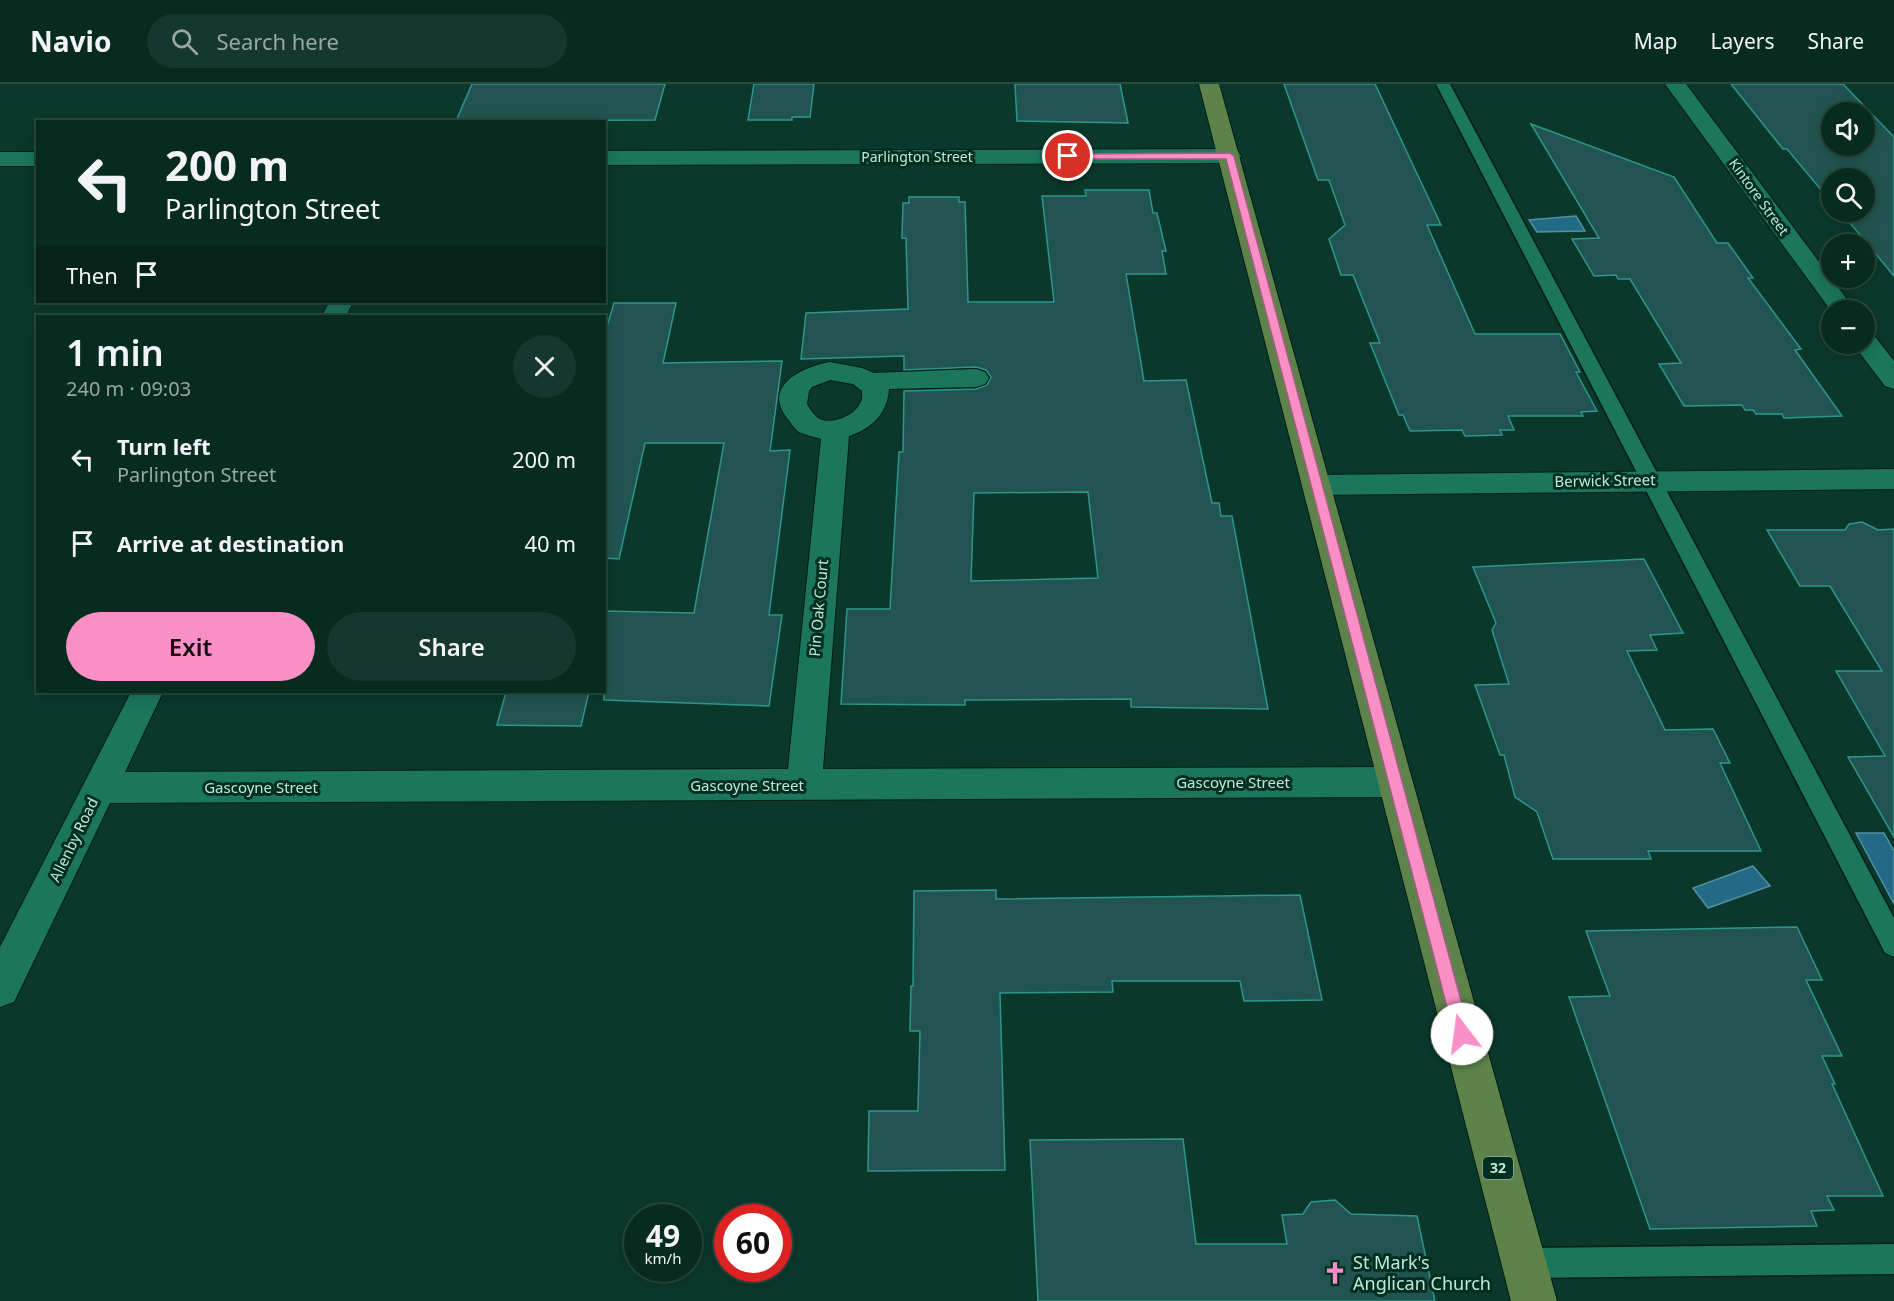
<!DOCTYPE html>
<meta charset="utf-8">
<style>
body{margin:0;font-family:"Noto Sans",sans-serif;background:#16372d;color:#f1f3f6;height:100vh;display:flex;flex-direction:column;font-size:22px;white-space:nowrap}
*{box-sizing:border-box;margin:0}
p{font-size:20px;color:#98a7a5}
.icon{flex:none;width:33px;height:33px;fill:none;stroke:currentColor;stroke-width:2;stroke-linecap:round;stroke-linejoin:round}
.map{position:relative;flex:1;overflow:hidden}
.sheet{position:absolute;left:36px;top:231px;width:570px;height:378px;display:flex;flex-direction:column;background:#082b20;border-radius:0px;box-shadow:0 3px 15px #0003,0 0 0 2px #29473e}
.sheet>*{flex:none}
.guide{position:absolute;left:36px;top:36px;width:570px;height:183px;border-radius:0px;box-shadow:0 3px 15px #0003,0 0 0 2px #29473e;background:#082b20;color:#f1f3f6;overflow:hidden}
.fabs{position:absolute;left:1821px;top:18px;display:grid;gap:12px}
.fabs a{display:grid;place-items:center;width:54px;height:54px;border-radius:50%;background:#082b20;box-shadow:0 3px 15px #0003,0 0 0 2px #29473e;font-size:30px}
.speed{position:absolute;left:624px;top:1120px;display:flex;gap:12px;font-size:30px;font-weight:700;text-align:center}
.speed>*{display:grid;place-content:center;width:78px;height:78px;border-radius:50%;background:#082b20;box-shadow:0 3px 15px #0003,0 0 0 2px #29473e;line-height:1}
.speed small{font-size:15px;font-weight:400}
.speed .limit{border:9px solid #d22;background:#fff;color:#111}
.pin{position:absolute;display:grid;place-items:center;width:51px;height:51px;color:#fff;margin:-26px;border:3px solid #fff;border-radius:50%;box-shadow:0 2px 6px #0007}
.me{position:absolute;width:66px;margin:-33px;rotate:345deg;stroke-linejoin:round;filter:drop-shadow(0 0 4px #0008)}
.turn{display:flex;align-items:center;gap:21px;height:126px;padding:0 30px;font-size:27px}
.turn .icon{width:78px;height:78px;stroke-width:2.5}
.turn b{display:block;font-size:42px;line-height:51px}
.then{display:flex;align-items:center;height:57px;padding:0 30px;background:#0003;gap:12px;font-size:22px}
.round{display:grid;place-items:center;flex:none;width:63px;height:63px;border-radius:32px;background:#16372d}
.head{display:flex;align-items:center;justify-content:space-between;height:102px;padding:0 30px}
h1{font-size:36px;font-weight:600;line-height:45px}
.primary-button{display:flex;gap:12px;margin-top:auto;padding:12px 30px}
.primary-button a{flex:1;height:69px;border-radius:36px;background:#fa8fc7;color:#111;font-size:24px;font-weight:600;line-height:69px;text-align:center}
.primary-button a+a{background:#16372d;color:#f1f3f6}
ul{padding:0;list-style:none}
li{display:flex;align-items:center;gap:18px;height:84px;padding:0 30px}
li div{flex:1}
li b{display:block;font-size:22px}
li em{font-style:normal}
header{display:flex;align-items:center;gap:36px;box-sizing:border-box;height:84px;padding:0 30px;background:#082b20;border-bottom:2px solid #29473e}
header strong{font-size:28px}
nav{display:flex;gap:33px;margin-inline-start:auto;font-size:21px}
.search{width:420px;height:54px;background:#16372d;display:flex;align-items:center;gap:15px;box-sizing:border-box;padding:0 21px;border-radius:33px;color:#98a7a5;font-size:22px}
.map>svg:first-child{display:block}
.water{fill:#236a86;stroke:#52909f;stroke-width:1.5}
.building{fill:#215450;stroke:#2d958e;stroke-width:1.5;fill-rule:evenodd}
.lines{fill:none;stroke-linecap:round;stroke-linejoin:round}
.service-casing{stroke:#041e15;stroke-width:3}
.minor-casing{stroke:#041e15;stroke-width:2}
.primary-casing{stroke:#041e15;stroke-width:2}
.service{fill:#1b765b;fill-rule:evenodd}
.minor{fill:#1b765b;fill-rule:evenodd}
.primary{fill:#5e834a;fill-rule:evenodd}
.route{fill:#fa8fc7;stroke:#a25d81;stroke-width:1.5}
.labels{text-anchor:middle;stroke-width:6;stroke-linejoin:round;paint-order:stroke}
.far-street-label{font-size:14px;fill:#c0e8d8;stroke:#002f22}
.shield{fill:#002f22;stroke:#86b0a1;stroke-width:1.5}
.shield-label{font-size:14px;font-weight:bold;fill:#c0e8d8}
.street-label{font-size:15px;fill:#c0e8d8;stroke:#002f22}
.near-poi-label{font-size:18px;fill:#c0e8d8;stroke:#002f22;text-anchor:start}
</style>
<header>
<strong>Navio</strong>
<div class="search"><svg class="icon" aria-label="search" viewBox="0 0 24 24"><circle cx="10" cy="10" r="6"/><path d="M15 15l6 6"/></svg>Search here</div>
<nav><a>Map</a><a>Layers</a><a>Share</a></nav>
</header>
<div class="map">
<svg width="1894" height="1217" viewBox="0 0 1894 1217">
<rect width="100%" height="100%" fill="#0a392b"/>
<path class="water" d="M 1576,132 L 1585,147 L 1537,148 L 1529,136 Z
M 1856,749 L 1884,749 L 1894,767 L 1894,820 Z
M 1753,782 L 1770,802 L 1708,824 L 1693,804 Z"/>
<path class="building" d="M 472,0 L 665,0 L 655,36 L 456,37 Z
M 754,0 L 814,0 L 810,33 L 792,33 L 792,36 L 748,36 Z
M 1015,0 L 1120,0 L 1128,39 L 1017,37 Z
M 1284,0 L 1375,0 L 1441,141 L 1427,141 L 1475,250 L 1560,250 L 1580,288 L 1576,288 L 1597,327 L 1581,328 L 1583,332 L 1508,332 L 1514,346 L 1500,346 L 1502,351 L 1465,352 L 1462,346 L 1410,347 L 1403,331 L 1399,331 L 1370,259 L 1380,259 L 1353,191 L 1341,191 L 1329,155 L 1345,141 L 1329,96 L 1318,96 Z
M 1731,0 L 1843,0 L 1894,53 L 1894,192 L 1841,128 L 1864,128 L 1864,94 L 1832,94 L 1832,119 L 1787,65 L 1783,65 ZM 1832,28 L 1864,28 L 1864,62 L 1832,62 Z
M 1531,40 L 1674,93 L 1717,159 L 1728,159 L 1753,194 L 1748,194 L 1801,265 L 1795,266 L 1842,332 L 1784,334 L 1782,330 L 1756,330 L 1753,326 L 1745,326 L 1742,321 L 1684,322 L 1659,280 L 1681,279 L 1630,195 L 1618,195 L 1616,191 L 1594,192 L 1572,155 L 1599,154 Z
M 1085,106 L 1149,106 L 1153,129 L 1157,129 L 1166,167 L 1162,167 L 1166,190 L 1126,190 L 1144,297 L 1186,296 L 1212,419 L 1219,419 L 1221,432 L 1232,432 L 1268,625 L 1131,623 L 1131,615 L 965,616 L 965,621 L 841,620 L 847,525 L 890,525 L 899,368 L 903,368 L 904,307 L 976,305 L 987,301 L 991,293 L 986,286 L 976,283 L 904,286 L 904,272 L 801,275 L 806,229 L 908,225 L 906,154 L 902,154 L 903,119 L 909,119 L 909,113 L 959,113 L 959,118 L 965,118 L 968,218 L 1054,218 L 1042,112 L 1086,112 ZM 1088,408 L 1098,494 L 971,497 L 974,409 Z
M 614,219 L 676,219 L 663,279 L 782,277 L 770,367 L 790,366 L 769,531 L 782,531 L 769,622 L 604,616 L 604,527 L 694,529 L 724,359 L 645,359 L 619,475 L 604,474 L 604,252 Z
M 1862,438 L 1878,446 L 1894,445 L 1894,753 L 1848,673 L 1885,672 L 1836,587 L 1882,587 L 1830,502 L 1800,502 L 1767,446 L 1845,446 L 1849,440 Z
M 1644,475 L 1683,549 L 1650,551 L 1657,566 L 1627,567 L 1665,646 L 1713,645 L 1730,679 L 1720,679 L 1761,767 L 1648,767 L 1651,775 L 1553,775 L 1537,728 L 1515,713 L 1504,671 L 1500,671 L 1475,601 L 1509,600 L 1492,546 L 1496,539 L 1473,483 Z
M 506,608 L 589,608 L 581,642 L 497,641 Z
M 996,806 L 996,815 L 1300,811 L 1322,916 L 1244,917 L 1240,897 L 1112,897 L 1113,908 L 1000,909 L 1005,1086 L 868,1087 L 869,1027 L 918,1027 L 920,947 L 910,947 L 911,902 L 913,902 L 914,807 Z
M 1797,843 L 1822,896 L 1806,896 L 1842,972 L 1822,972 L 1835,1000 L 1832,1000 L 1883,1112 L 1827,1112 L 1834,1126 L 1811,1127 L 1817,1142 L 1650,1145 L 1569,913 L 1610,912 L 1586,847 Z
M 1183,1055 L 1196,1160 L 1287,1160 L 1282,1131 L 1303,1130 L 1311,1118 L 1335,1116 L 1351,1130 L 1417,1132 L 1435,1217 L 1038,1217 L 1030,1056 Z"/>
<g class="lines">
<g class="service-casing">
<path id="service" d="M 1436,0 L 1450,0 L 1894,834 L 1894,873 L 1885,869 Z
M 1894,1160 L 1894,1190 L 1523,1194 L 1512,1190 L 1508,1179 L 1512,1168 L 1523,1164 Z"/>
</g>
<g class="minor-casing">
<path id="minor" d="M 1665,0 L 1686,0 L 1855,226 L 1832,228 Z
M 1230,65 L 1238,67 L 1241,72 L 1238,77 L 1230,79 L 604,81 L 604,67 Z
M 0,68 L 38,68 L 38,82 L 0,82 Z
M 329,218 L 353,218 L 346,232 L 322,232 Z
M 1864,248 L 1873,250 L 1894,277 L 1894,305 L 1885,302 L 1853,260 L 1864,260 Z
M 830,278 L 862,284 L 874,289 L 976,285 L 985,288 L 989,294 L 985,300 L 976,303 L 889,305 C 888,328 872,345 849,352 L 823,685 L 1394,683 L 1406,687 L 1411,698 L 1406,709 L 1394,713 L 110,719 L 14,918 L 0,923 L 0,863 L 131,608 L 163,608 L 125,688 L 788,685 L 821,355 C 815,353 805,351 799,348 C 794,345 791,338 787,334 C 762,301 803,283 830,278 ZM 830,296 L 853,300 L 862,307 C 862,311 863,314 861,317 C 857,331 832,341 820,335 C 814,332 810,325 807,320 L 809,307 L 812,303 Z
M 1894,385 L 1894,405 L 1316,411 L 1306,408 L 1302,401 L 1306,394 L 1316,391 Z"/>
</g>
<g class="primary-casing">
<path id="primary" d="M 1199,0 L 1219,0 L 1557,1217 L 1511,1217 Z"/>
</g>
<use href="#service" class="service"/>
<use href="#minor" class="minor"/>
<use href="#primary" class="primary"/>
</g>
<path class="route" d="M 1230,69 L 1234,72 L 1470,950 L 1468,956 L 1462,959 L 1456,956 L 1454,950 L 1226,75 L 1068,75 L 1063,72 L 1068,70 Z"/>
<defs>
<g id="church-bare" transform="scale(1.8)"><path d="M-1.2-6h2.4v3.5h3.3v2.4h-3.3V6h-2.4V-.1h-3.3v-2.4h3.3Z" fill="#fa8fc7" stroke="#002f22" stroke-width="2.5" paint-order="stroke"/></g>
</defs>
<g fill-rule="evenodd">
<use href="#church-bare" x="1335" y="1189"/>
</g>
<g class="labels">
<g class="far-street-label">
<text x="917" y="78">Parlington Street</text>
<text transform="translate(1759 113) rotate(54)" y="5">Kintore Street</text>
</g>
<rect class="shield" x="1483" y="1073" width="30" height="22" rx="4.5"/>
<g class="shield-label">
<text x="1498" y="1089">32</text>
</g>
<g class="street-label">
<text transform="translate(1605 397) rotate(-1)" y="5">Berwick Street</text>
<text transform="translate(819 524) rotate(-85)" y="5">Pin Oak Court</text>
<text x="1233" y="704">Gascoyne Street</text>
<text x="747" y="707">Gascoyne Street</text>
<text x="261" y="709">Gascoyne Street</text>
<text transform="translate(74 756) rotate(-64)" y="5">Allenby Road</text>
</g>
<g class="near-poi-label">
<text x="1353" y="1185">St Mark's<tspan x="1353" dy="21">Anglican Church</tspan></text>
</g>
</g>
</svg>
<div class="fabs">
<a><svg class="icon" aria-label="sound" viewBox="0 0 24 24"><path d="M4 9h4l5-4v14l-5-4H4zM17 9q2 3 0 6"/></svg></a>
<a><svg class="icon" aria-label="search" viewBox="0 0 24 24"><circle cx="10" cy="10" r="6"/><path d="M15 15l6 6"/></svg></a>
<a>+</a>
<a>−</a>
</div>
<div class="speed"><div>49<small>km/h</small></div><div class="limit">60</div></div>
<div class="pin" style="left:1068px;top:72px;background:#d93025"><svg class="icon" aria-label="arrive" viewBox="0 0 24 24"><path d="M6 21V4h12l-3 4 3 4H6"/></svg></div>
<svg class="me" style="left:1462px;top:950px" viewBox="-20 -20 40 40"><circle r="19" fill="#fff"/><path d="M0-13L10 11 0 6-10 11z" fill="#fa8fc7"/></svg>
<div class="guide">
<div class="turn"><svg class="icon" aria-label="left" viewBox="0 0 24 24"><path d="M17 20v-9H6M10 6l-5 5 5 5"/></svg><div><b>200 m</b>Parlington Street</div></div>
<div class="then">Then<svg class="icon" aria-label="arrive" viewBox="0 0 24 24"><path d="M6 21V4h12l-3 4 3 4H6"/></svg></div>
</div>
<section class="sheet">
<div class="head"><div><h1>1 min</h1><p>240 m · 09:03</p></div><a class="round"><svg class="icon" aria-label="close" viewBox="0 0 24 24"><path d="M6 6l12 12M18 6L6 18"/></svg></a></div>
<ul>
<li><svg class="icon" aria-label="left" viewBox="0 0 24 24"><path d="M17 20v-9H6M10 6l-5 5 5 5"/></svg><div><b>Turn left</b><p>Parlington Street</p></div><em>200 m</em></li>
<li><svg class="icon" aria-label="arrive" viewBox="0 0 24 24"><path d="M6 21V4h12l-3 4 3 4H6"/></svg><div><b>Arrive at destination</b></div><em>40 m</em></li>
</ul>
<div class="primary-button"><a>Exit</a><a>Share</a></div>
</section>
</div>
